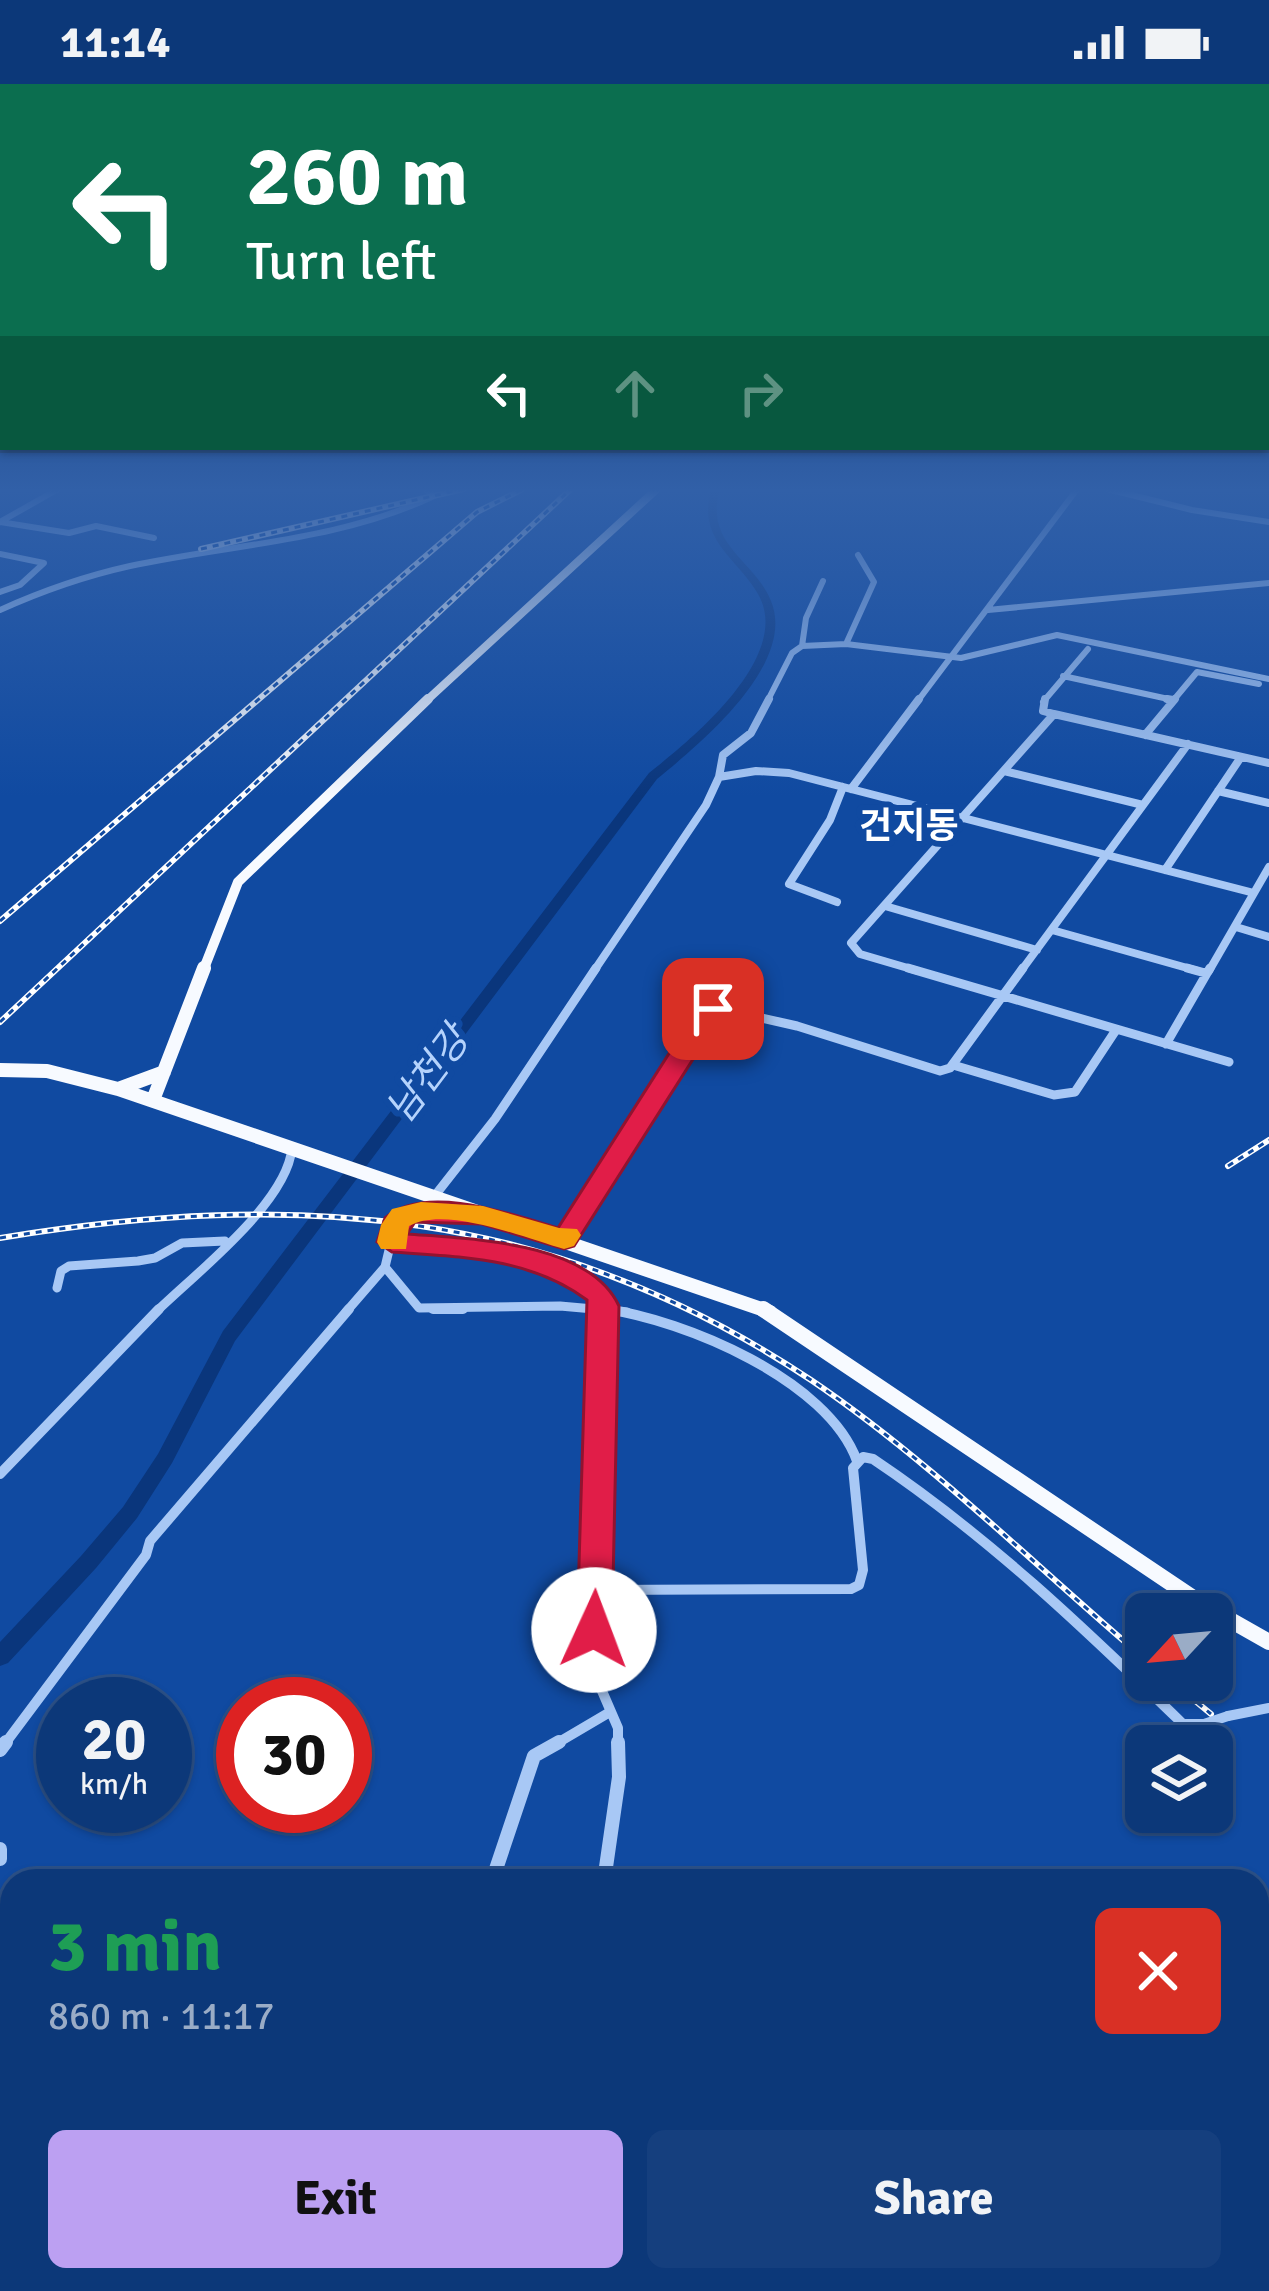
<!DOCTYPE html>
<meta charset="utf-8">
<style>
body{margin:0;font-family:Signika,"Noto Sans KR",sans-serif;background:#153f7e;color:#f1f3f6;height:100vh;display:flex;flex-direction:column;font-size:45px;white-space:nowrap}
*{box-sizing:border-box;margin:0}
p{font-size:39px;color:#9aacc6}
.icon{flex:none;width:66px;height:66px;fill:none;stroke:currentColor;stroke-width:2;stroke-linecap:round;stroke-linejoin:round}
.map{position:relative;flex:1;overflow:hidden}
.details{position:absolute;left:0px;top:1785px;width:1269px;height:423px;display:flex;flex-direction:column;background:#0c3879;border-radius:36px 36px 0 0;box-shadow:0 3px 9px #0004,0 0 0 3px #2c528a}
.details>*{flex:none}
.hud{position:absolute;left:0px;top:0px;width:1269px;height:366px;box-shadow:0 3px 9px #0004,0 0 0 3px #2c528a;background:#0b6e4f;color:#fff;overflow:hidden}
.needle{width:78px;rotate:244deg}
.tools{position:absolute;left:1125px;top:1509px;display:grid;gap:24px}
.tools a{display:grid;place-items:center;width:108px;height:108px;border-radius:18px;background:#0c3879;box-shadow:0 3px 9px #0004,0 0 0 3px #2c528a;font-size:60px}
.speed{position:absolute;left:36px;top:1593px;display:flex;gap:24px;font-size:60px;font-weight:700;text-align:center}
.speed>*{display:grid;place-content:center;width:156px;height:156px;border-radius:50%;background:#0c3879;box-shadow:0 3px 9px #0004,0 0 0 3px #2c528a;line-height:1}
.speed small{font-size:30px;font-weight:400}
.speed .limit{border:18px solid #d22;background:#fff;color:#111}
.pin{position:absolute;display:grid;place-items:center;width:102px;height:102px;color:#fff;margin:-51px;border-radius:24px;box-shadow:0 6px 18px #0006}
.me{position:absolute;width:132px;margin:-66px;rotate:2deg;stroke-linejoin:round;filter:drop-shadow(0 0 9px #0008)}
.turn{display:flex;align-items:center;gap:42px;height:252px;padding:0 48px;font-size:54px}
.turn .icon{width:156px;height:156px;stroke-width:2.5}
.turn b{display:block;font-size:84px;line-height:102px}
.lanes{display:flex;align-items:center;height:114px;padding:0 48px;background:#0003;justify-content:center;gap:60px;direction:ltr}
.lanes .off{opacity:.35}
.round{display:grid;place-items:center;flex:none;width:126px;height:126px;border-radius:18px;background:#153f7e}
.headline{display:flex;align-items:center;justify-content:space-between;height:204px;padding:0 48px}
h1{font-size:72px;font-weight:800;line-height:90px;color:#1e9e55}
.cta{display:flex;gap:24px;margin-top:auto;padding:24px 48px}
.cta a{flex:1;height:138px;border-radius:18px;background:#bca0f2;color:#111;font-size:48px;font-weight:800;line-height:138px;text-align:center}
.cta a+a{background:#153f7e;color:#f1f3f6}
.status{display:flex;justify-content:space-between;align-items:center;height:84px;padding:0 60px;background:#0c3879;direction:ltr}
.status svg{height:33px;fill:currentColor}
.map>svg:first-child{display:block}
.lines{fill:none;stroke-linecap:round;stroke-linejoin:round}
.river{fill:#0a367c;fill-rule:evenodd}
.minor-far4{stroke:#a8c8f5;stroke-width:6}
.minor-far3{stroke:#a8c8f5;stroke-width:8}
.minor-far2{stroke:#a8c8f5;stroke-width:9}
.minor-far1{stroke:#a8c8f5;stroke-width:10}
.minor{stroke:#a8c8f5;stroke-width:14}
.tertiary{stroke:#a8c8f5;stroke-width:6}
.primary-far3{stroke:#f7faff;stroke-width:8}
.primary-far2{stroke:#f7faff;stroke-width:10}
.primary-far1{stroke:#f7faff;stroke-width:14}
.primary{stroke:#f7faff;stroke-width:16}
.rail-casing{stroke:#fff;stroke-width:6}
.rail{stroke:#104aa1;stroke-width:3;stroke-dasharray:6;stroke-linecap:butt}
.minor-bridge{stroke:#a8c8f5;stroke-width:10}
.route{fill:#e11d48;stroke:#92132f;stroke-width:3}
.slow{fill:#f59e0b}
.labels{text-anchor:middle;stroke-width:12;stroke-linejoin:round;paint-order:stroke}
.far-quarter-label{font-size:36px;font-weight:bold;fill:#fff;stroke:#104aa1}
.water-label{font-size:39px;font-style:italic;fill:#b5d3fc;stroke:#104aa1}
</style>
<div class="status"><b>11:14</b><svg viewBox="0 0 49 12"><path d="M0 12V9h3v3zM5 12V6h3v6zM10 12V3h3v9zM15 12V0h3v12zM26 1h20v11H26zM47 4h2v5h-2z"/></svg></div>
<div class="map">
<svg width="1269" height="2207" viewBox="0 0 1269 2207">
<rect width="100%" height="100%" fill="#104aa1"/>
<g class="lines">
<path class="river" d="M 712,404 L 720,404 C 703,461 755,476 771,517 C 797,580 700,660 657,695 L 235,1257 L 172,1379 L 137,1434 L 96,1484 L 8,1579 L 0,1582 L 0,1558 L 81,1472 L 123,1423 L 158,1370 L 223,1247 L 649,689 C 691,656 794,572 758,510 C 738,474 695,456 712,404 Z"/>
<path class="minor-far4" d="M 1103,404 L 1192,426 L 1269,438
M 0,438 L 69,449 L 96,442 L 154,454
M 0,438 L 60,404
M 0,470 L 44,479 L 20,501 L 0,508
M 988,526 L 1269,499
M 846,560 L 874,498 L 858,471
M 802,562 L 806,534 L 823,497
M 1063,592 L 1173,616
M 767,618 L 792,569 L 802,562 L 846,560 L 961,574 L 1057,551 L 1269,595
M 917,618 L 1078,404
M 1043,618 L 1088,565
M 1172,618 L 1197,588 L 1259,600"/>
<path class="minor-far3" d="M 1045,615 L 1043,627 L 1054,630
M 1167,615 L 1173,616
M 1145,651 L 1175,615
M 1004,687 L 1143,721
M 719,693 L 723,671 L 751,649 L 769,615
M 851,705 L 919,615
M 1218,707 L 1269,719
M 1165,786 L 1241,673
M 1254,809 L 1269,783
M 837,818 L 789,800 L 830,736 L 843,703
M 885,822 L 1037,866
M 1236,843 L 1269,853
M 1052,846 L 1198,887
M 594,887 L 706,721 L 719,693 L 756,687 L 789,689 L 1254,809 L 1209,887
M 918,887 L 860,870 L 851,859 L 1054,630 L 1269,679
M 1021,887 L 1188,660"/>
<path class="minor-far2" d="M 908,884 L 1229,978
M 1187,884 L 1205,889
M 1166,960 L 1210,884
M 953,981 L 1054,1011 L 1075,1008 L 1116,946
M 433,1114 L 495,1035 L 596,884
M 471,1130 L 409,1128 L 395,1141 L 385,1183 L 419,1224 L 560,1222 L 627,1228
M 564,1156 L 708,927 L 718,924 L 797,942 L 940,987 L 950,984 L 1023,884
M 391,1158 C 444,1162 590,1162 604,1228
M 57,1204 L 61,1187 L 69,1182 L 138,1177 L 155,1174 L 182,1159 L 225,1157
M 156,1228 C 196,1189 287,1119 292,1064
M 346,1228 L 385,1183"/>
<path class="minor-far1" d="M 433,1225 L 463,1225
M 604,1225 L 593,1586 L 618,1644 L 618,1661
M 605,1225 C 685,1236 828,1296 857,1377
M 0,1390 L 159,1225
M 595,1506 L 851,1505 L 859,1501 L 863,1486 L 853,1384 L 863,1373 L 873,1375 C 988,1452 1084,1544 1183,1640 L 1204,1640
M 1228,1632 L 1269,1624
M 4,1661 L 146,1471 L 150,1457 L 349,1225
M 554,1661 L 610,1628"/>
<path class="minor" d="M 0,1666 L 6,1658
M 0,1765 L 0,1775
M 492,1797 L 534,1672 L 559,1658
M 604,1797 L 619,1693 L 618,1658
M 0,1814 L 12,1824
M 1257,1821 L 1269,1820
M 1257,1879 L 1269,1873
M 1257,2184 L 1269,2201
M 993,2196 L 1000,2207"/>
<path class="tertiary" d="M 0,526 C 42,507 85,492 130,482 C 232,460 339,457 434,412 L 424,404"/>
<path class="primary-far3" d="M 425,618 L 658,404"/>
<path class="primary-far2" d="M 203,887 L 238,798 L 428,615"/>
<path class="primary-far1" d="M 0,986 L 47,987 L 118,1005 L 770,1228
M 118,1005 L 164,988
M 153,1016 L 204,884"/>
<path class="primary" d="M 763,1225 L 1202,1520 L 1269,1558"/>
<g class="rail-casing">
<path id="rail" d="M 201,465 L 468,404
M 0,837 L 477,428 L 525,404
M 0,938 L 572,404
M 1228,1082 L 1269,1056
M 0,1154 C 298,1105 553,1124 811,1296 C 931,1377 1035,1482 1146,1576
M 1170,1596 L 1211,1630"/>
</g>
<use href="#rail" class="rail"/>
<path class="minor-bridge" d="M 1204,1640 L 1228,1632"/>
</g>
<linearGradient id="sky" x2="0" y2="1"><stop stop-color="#092959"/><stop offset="0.57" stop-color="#3160a8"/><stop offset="1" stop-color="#3160a8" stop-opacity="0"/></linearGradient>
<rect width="1269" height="713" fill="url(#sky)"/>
<path class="route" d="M 713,917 L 725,925 L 574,1162 L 564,1165 L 482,1140 L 415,1138 L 407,1150 C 469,1155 589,1157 619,1222 L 612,1546 L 607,1557 L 594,1561 L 582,1557 L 577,1546 L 587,1216 C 529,1173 461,1173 392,1168 L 377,1158 L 385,1134 C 425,1099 511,1130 558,1144 L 696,927 Z"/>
<path class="slow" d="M 421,1118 L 483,1122 L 559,1144 L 577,1145 L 581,1151 L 574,1162 L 564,1165 C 525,1154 445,1121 409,1142 L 406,1165 L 381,1165 L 377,1158 L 381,1141 L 392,1125 Z"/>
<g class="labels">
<g class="far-quarter-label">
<text x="909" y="754">건지동</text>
</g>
<g class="water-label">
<text transform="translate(427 990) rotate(-53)" y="14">남천강</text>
</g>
</g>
</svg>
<div class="tools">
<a><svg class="needle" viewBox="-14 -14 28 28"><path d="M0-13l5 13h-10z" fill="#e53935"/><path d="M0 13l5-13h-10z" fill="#9aacc6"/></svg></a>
<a><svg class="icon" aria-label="layers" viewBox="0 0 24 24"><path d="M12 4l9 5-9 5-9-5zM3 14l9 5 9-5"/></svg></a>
</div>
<div class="speed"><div>20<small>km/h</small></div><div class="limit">30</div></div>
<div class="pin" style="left:713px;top:925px;background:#d93025"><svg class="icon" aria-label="arrive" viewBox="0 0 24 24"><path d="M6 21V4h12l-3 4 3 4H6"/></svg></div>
<svg class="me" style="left:594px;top:1546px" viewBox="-20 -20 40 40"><circle r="19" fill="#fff"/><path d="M0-13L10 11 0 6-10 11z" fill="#e11d48"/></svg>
<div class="hud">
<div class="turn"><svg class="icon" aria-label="left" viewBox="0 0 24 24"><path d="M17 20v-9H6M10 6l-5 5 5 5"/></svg><div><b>260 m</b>Turn left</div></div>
<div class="lanes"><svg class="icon" aria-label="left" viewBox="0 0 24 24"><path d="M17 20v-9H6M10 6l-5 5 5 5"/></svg><svg class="icon off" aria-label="ahead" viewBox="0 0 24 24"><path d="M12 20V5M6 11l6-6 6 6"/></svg><svg class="icon off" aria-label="right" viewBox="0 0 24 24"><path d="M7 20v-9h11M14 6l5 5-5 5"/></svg></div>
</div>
<section class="details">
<div class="headline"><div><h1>3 min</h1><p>860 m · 11:17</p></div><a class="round" style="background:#d93025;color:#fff"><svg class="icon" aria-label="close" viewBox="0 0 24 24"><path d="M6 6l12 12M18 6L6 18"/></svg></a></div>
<div class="cta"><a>Exit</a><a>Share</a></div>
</section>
</div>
